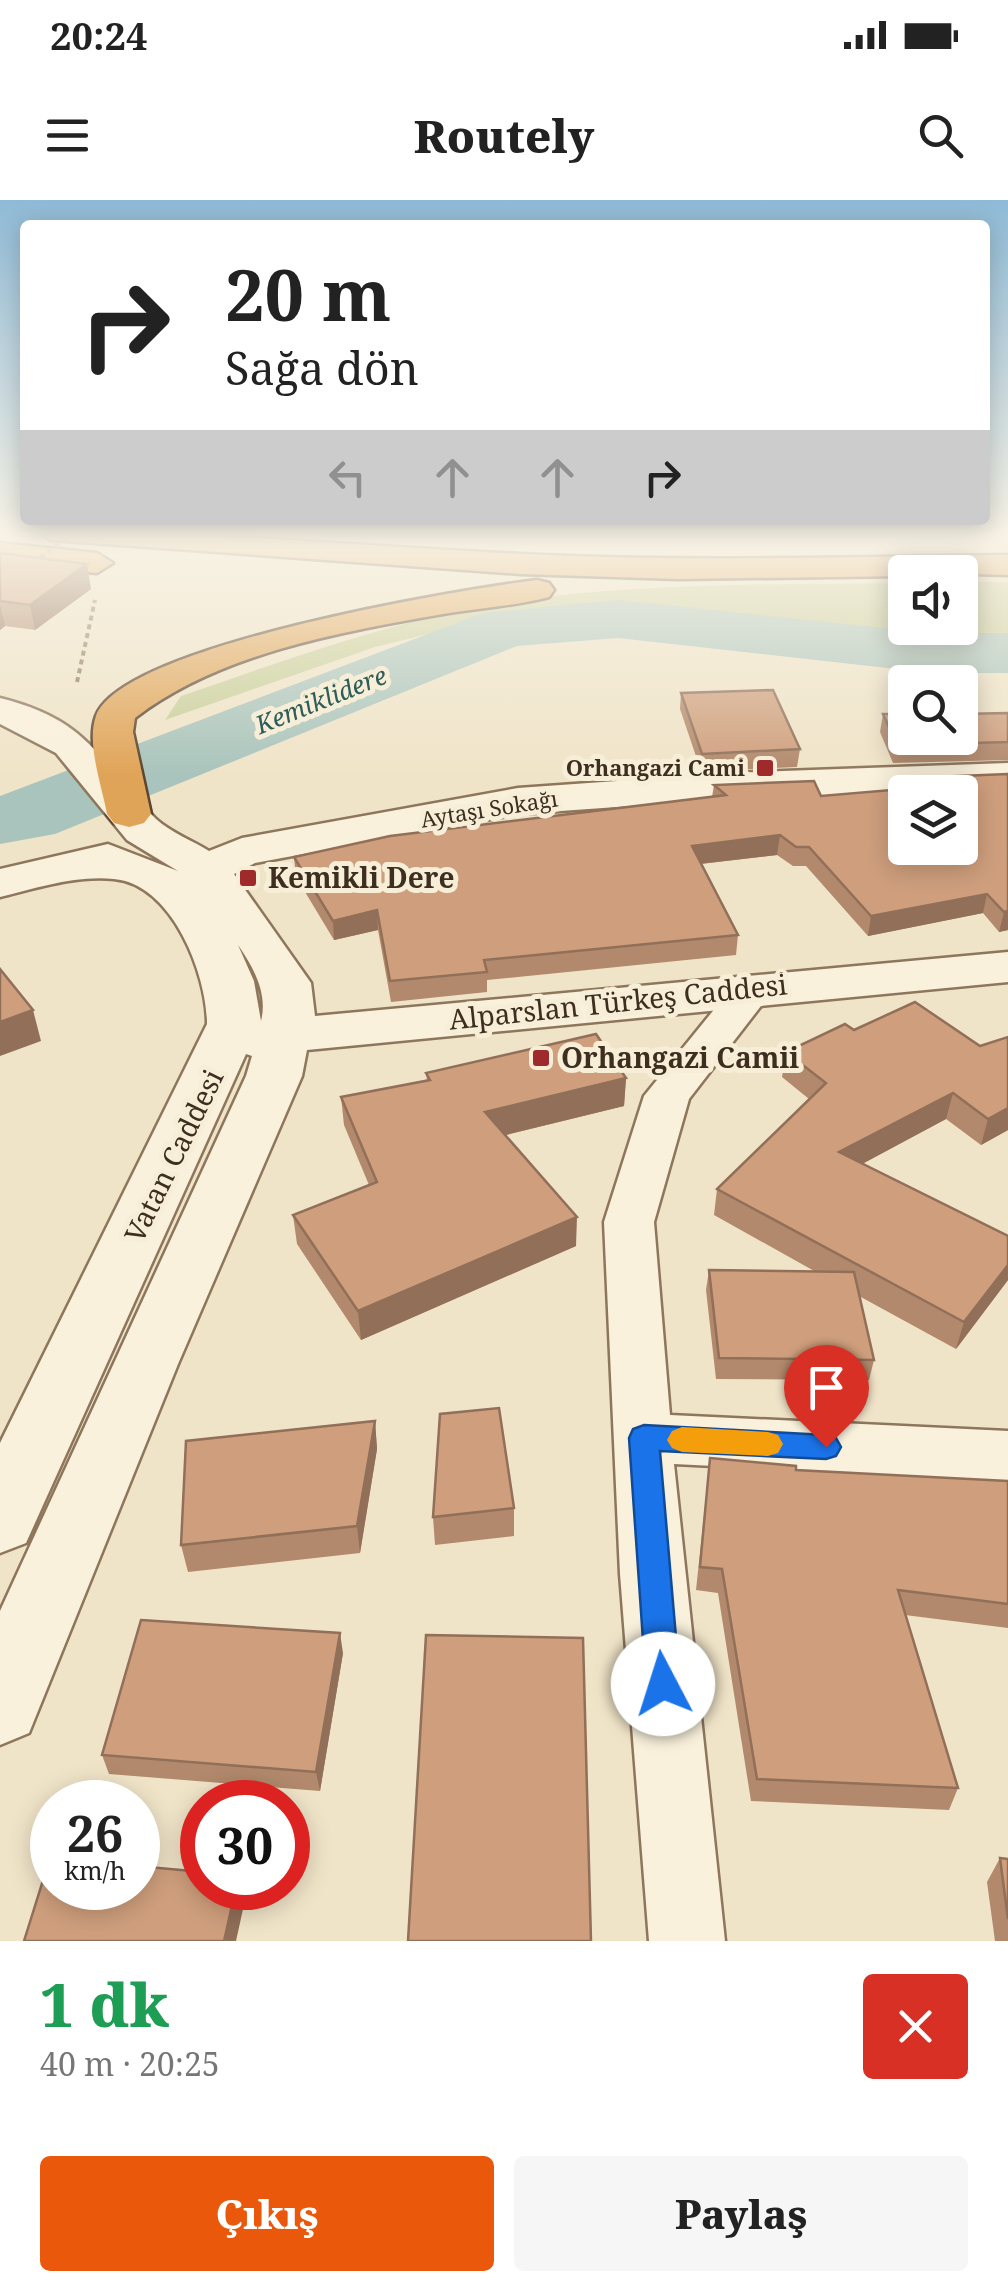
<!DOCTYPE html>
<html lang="tr">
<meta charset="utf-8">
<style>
body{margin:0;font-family:"Noto Serif",serif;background:#f6f6f6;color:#222;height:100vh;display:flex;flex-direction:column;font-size:38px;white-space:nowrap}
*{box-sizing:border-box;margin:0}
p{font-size:32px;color:#767676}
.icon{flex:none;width:55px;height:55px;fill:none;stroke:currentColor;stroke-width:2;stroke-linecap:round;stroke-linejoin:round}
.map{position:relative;height:1741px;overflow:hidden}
.side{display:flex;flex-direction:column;background:#fff;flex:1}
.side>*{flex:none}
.hud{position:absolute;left:20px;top:20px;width:970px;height:305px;border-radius:10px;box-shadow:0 5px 25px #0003;background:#fff;color:#222;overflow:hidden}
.controls{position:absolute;left:888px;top:355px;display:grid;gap:20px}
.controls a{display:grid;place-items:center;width:90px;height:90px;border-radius:10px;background:#fff;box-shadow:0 5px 25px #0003;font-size:50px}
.speed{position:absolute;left:30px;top:1580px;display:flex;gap:20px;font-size:50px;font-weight:700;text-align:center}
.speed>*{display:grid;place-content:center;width:130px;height:130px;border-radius:50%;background:#fff;box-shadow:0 5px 25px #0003;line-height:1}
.speed small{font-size:25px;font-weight:400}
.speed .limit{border:15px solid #d22;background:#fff;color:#111}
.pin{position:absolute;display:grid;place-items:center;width:85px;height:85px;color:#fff;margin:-102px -42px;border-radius:50% 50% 50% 0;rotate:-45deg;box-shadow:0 0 10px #0007}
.pin .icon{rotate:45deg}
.me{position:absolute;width:110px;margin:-55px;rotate:355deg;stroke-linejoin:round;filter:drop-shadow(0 0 8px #0008)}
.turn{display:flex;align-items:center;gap:35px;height:210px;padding:0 40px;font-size:45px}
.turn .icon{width:130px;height:130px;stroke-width:2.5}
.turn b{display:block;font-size:70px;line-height:85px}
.lanes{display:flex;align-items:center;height:95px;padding:0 40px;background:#0003;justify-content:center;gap:50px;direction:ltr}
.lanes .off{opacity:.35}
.round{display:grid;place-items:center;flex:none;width:105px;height:105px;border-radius:10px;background:#f6f6f6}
.summary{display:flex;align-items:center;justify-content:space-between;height:170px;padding:0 40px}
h1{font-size:60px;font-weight:800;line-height:75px;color:#1e9e55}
.primary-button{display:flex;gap:20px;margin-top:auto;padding:20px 40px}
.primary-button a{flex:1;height:115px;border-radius:10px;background:#ea580c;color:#fff;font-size:40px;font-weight:800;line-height:115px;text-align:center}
.primary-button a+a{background:#f6f6f6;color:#222}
.status{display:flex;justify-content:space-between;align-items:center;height:70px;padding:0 50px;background:#fff;direction:ltr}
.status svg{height:28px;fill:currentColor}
header{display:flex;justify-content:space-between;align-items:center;height:130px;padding:0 40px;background:#fff;font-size:45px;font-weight:800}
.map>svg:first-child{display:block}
.green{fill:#c9cf9b}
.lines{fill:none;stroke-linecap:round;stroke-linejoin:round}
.river{fill:#a9c4bc;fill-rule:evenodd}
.minor-casing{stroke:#8d765c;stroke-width:5}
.tertiary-casing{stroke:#8d765c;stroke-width:5}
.motorway-casing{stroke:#5b4430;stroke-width:5}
.path{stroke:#8d765c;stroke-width:4;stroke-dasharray:5 4;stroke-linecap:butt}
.minor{fill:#faf1dc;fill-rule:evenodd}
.tertiary{fill:#faf1dc;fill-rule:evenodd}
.motorway{fill:#e0a458;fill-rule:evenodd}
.path-bridge{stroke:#8d765c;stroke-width:4;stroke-dasharray:5 4;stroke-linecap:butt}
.wall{fill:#b2896c}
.shaded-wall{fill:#916f58}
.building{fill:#cf9f7d;stroke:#916f58;stroke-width:2.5;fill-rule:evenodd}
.route{fill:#1a73e8;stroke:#114b97;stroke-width:2.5}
.slow{fill:#f59e0b}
.poi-dot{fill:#9e2a2b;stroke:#f7eed8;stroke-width:4}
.labels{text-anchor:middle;stroke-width:10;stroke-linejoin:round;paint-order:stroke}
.far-poi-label{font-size:22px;font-weight:bold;fill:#3d2e20;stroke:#f7eed8;text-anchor:end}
.far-street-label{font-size:22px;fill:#3d2e20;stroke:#f7eed8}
.far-water-label{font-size:25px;font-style:italic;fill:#2f5d5a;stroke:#f7eed8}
.poi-label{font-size:28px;font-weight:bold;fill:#3d2e20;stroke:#f7eed8;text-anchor:start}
.street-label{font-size:28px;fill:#3d2e20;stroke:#f7eed8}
</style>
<div class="status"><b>20:24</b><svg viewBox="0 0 49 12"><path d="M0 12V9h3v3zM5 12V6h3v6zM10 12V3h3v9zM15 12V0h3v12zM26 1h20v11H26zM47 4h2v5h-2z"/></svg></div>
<header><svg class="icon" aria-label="menu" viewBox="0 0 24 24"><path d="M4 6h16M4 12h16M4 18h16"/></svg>Routely<svg class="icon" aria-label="search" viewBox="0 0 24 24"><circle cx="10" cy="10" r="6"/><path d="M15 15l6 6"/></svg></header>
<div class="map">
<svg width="1008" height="1741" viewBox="0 0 1008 1741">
<rect width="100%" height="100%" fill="#f0e4c8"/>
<path class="green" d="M 960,382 L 1008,382 L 1008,439 L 845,435 L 625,410 L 489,419 L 375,447 L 165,520 L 181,496 C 286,460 391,421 502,403 C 634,382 772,385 905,383 L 905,428 L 960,428 Z"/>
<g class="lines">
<path class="river" d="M 618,400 L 932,433 L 1008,433 L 1008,473 L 932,473 L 618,438 L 517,446 L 55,634 L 0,644 L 0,596 L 483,413 Z"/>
<g class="minor-casing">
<path id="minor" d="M 753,776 L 768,780 L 774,789 L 689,899 L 654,1022 L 670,1215 L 1008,1231 L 1008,1281 L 674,1264 L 725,1741 L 649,1741 L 620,1374 L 604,1022 L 644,896 L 738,780 Z"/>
</g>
<g class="tertiary-casing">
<path id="tertiary" d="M 0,498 C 92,521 96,560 156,619 C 170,632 193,641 209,651 L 242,638 L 518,588 L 730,573 L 1008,563 L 1008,589 L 730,599 L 518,614 L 255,663 L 234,674 L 311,783 L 315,816 L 1008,752 L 1008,782 L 307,850 L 302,876 L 178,1164 L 29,1533 L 0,1545 L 0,1411 L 246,876 L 252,856 L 246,854 L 26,1343 L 0,1353 L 0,1243 L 207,824 C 207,774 172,684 114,679 C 76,675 37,688 0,697 L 0,669 L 108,644 L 178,671 L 127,640 L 56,553 L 0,524 ZM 238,745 C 254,768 268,794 261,821 L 254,781 Z"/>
</g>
<g class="motorway-casing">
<path id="motorway" d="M 36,331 C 198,331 359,346 521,354 C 683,362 846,357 1008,355 L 1008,375 L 905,372 L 905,376 L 678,379 L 521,374 L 51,340 Z
M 0,343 L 97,353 L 113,363 L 97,373 L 0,363 Z
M 537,380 L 549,383 L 554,390 L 549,397 C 515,406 478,408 443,414 C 341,432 219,453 135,518 L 133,532 L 151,614 L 144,623 L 129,627 L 114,623 L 107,614 C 102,586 86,543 96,516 C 122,445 463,389 537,380 Z"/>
</g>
<path class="path" d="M 77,482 L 95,400"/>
<use href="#minor" class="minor"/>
<use href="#tertiary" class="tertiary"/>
<use href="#motorway" class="motorway"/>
<path class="path-bridge" d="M 33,363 L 75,331"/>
</g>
<path class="wall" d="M 0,353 L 91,389 L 35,430 L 5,426 L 0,430 Z
M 681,493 L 800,549 L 797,567 L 701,571 L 680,509 Z
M 1008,513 L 1008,560 L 893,563 L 880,532 L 883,514 Z
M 1008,574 L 1008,730 L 999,732 L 983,713 L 868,736 L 806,666 L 793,666 L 777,655 L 701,664 L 738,735 L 736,755 L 487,780 L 487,792 L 391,802 L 378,730 L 334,740 L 296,677 L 294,657 L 712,597 L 714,585 L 821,596 L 909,589 L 911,578 Z
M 845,824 L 1008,930 L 981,945 L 946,919 L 862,964 L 1008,1036 L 1008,1080 L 956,1149 L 859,1096 L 874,1160 L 869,1180 L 716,1179 L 706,1090 L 709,1070 L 816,1072 L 714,1015 L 717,989 L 809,899 L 782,877 L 786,852 Z
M 426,873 L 626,878 L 624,906 L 506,935 L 576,1046 L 361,1140 L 297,1044 L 293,1015 L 369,985 L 344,925 L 341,897 L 427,881 Z
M 375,1221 L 377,1249 L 360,1353 L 188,1372 L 181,1345 Z
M 710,1258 L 796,1270 L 1008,1281 L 1008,1428 L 905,1415 L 958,1588 L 949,1610 L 751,1601 L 718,1393 L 696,1390 Z
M 514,1308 L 514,1336 L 435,1345 L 433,1317 Z
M 343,1453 L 320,1591 L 109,1574 L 102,1555 Z
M 1000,1658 L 1008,1659 L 1008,1741 L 995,1741 L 987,1682 Z"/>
<path class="shaded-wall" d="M 87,364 L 91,389 L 35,430 L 30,405 Z
M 0,404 L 5,426 L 0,430 Z
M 780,635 L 777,655 L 690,665 L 692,646 Z
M 987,694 L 983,713 L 868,736 L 871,716 Z
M 377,710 L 378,730 L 334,740 L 333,721 Z
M 1008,711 L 1008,730 L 999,732 L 1004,712 Z
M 33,810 L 41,841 L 0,856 L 0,822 Z
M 626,878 L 624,906 L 485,940 L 485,912 Z
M 953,893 L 946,919 L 834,979 L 839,952 Z
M 1008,908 L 1008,930 L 981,945 L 988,919 Z
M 577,1017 L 576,1046 L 361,1140 L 358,1111 Z
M 1008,1065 L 1008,1080 L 956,1149 L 964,1122 Z
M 375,1221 L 377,1249 L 360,1353 L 357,1326 Z
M 340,1433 L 343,1453 L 320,1591 L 316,1572 Z
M 236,1688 L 241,1688 L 245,1700 L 236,1741 L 224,1741 Z"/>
<path class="building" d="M 0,353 L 87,364 L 30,405 L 0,401 Z
M 773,490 L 800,549 L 702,554 L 681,493 Z
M 1008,513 L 1008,542 L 897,545 L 883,514 L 905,514 L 905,538 L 960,538 L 960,514 Z
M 1008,574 L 1008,711 L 1004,712 L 987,694 L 871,716 L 809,647 L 796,647 L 780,635 L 692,646 L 738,735 L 484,760 L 487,772 L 390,781 L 377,710 L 333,721 L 294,657 L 390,636 L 726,595 L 714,585 L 814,581 L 821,596 L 916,588 L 911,578 ZM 905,592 L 960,592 L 960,648 L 905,648 Z
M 0,769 L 33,810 L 0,822 Z
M 915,802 L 980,846 L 1008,837 L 1008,908 L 988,919 L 953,893 L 839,952 L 1008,1036 L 1008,1065 L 964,1122 L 717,989 L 826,883 L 786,852 L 845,824 L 854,830 Z
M 596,834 L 626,878 L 485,912 L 577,1017 L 358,1111 L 293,1015 L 377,982 L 341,897 L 430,880 L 426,873 Z
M 709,1070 L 854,1072 L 874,1160 L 719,1158 Z
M 499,1208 L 514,1308 L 433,1317 L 440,1214 Z
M 375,1221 L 357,1326 L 181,1345 L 186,1241 Z
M 710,1258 L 796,1266 L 796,1270 L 1008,1281 L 1008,1404 L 898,1390 L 958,1588 L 757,1579 L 722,1369 L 700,1367 Z
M 141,1420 L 340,1433 L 316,1572 L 102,1555 Z
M 426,1435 L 583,1438 L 591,1741 L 408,1741 Z
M 50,1658 L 52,1658 L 52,1688 L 138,1688 L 138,1666 L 202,1672 L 202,1688 L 236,1688 L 224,1741 L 24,1741 Z
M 1000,1658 L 1008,1659 L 1008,1719 Z"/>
<linearGradient id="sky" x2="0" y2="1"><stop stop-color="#8fbad6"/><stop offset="0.58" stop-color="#f8f3e6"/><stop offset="1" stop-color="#f8f3e6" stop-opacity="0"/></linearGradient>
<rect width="1008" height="575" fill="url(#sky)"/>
<path class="route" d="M 644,1225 L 826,1235 L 836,1238 L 841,1247 L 836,1256 L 826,1259 L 660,1251 L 680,1484 L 675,1496 L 663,1501 L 651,1496 L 646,1484 L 629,1238 L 633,1229 Z"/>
<path class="slow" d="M 682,1227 L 768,1232 L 778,1235 L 783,1244 L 778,1253 L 768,1256 L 682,1252 L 672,1248 L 667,1240 L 672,1231 Z"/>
<g class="poi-dot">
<rect x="755" y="558" width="20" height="20" rx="5"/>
<rect x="238" y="668" width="20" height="20" rx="5"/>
<rect x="531" y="848" width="20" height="20" rx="5"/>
</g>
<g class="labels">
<g class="far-poi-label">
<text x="745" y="576">Orhangazi Cami</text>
</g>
<g class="far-street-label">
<text transform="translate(489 609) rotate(-9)" y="8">Aytaşı Sokağı</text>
</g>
<g class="far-water-label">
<text transform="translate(321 500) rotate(-22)" y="9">Kemiklidere</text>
</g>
<g class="poi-label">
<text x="268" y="688">Kemikli Dere</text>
<text x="561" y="868">Orhangazi Camii</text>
</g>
<g class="street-label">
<text transform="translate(618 802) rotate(-6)" y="10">Alparslan Türkeş Caddesi</text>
<text transform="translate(174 956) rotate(-64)" y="10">Vatan Caddesi</text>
</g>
</g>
</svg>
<div class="controls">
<a><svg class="icon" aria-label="sound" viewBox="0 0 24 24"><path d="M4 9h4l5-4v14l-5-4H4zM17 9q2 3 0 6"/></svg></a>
<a><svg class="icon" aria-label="search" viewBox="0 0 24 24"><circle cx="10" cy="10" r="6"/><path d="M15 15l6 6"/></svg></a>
<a><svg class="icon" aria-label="layers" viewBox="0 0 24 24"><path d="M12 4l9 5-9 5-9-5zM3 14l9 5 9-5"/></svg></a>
</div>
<div class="speed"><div>26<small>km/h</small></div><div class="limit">30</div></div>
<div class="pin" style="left:826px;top:1247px;background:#d93025"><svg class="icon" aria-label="arrive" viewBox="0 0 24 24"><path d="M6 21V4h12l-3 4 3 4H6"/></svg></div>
<svg class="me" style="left:663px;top:1484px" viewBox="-20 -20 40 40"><circle r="19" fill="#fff"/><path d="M0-13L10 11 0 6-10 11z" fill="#1a73e8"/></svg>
<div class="hud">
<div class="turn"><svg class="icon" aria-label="right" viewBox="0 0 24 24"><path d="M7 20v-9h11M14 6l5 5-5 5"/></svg><div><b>20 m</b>Sağa dön</div></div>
<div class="lanes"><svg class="icon off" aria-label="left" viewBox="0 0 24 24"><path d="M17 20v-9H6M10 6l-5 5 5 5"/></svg><svg class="icon off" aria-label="ahead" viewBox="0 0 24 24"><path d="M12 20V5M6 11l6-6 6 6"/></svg><svg class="icon off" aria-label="ahead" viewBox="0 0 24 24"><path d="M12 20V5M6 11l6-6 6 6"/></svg><svg class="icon" aria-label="right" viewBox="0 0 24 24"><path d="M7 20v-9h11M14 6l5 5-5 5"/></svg></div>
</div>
</div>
<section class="side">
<div class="summary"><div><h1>1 dk</h1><p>40 m · 20:25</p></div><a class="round" style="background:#d93025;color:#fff"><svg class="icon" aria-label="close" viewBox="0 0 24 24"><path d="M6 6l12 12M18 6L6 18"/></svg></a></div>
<div class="primary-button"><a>Çıkış</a><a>Paylaş</a></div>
</section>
